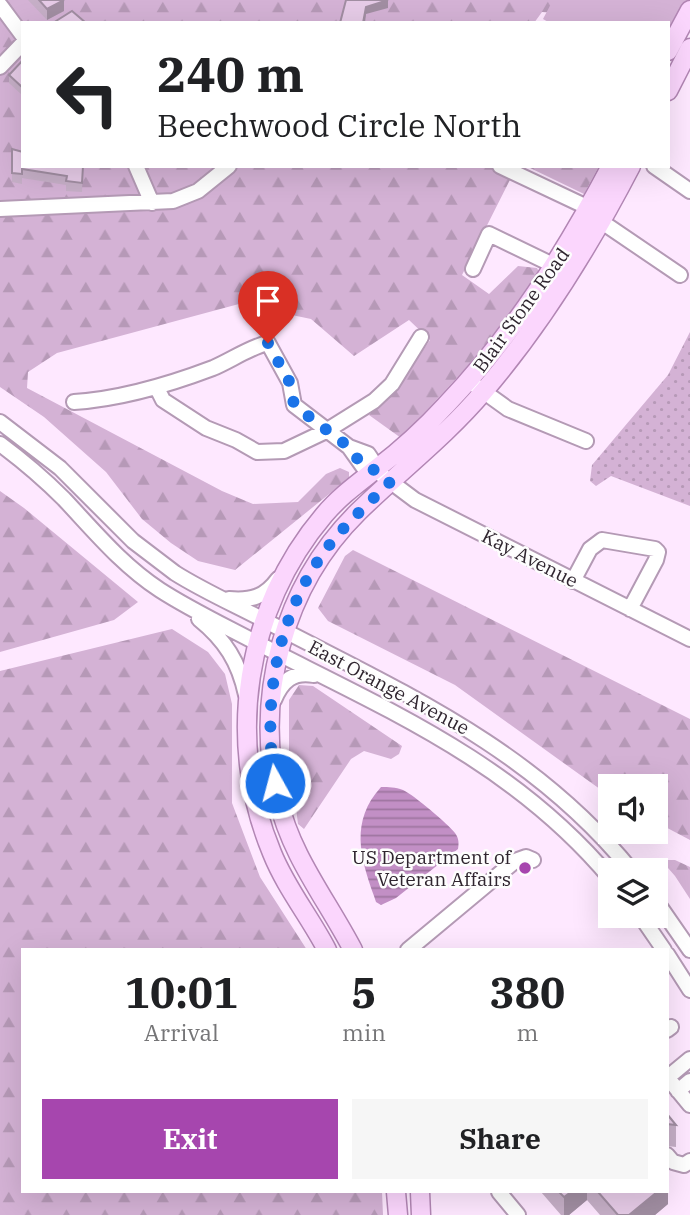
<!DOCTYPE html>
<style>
body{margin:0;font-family:"IBM Plex Serif",serif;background:#f6f6f6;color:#202124;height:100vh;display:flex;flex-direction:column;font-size:26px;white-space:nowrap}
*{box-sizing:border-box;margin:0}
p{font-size:23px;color:#757577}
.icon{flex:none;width:38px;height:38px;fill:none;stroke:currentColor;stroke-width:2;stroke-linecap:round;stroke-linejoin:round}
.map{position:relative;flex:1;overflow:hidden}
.details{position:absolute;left:21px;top:948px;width:648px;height:245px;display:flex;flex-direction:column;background:#fff;border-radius:0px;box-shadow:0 7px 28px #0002}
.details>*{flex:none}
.top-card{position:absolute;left:21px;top:21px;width:649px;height:147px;border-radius:0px;box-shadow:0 7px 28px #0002;background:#fff;color:#202124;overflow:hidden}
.tools{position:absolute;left:598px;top:774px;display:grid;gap:14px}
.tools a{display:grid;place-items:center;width:70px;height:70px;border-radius:0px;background:#fff;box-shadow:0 7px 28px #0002;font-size:35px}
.pin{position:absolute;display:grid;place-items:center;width:60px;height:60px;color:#fff;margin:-72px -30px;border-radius:50% 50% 50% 0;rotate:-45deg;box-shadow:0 0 7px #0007}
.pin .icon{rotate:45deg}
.me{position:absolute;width:77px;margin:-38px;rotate:353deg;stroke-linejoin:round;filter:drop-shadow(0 0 5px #0008)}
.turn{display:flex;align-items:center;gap:24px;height:147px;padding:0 21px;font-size:32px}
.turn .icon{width:91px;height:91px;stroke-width:2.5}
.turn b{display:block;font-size:49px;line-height:60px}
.eta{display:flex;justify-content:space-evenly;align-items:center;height:119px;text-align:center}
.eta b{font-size:42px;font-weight:800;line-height:49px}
.action{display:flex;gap:14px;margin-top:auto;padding:14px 21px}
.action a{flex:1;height:80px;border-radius:0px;background:#a646ae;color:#fff;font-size:28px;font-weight:800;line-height:80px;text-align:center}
.action a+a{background:#f6f6f6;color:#202124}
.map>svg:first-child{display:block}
.grass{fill:url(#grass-dots)}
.forest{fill:url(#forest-firs)}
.green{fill:#d4b2d5}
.water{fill:url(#water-rules)}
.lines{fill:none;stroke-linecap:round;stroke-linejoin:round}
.minor-casing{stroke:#b49ab5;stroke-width:18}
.major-casing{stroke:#b286b4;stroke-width:21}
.minor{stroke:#fff;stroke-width:14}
.major{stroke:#fbd6fd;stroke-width:18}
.wall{fill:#c6afc7}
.shaded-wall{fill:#a18ea2}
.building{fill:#e6cbe7;stroke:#a18ea2;stroke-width:2}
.route{stroke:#1a73e8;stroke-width:12;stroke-dasharray:0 21.6}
.poi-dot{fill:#a646ae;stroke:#fdfdfd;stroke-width:2.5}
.labels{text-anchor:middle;stroke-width:5;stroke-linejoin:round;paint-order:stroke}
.street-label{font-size:19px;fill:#2f252f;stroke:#fdfdfd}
.poi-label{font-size:19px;fill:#2f252f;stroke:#fdfdfd;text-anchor:end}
</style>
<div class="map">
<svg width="690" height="1215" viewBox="0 0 690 1215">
<defs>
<pattern id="grass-dots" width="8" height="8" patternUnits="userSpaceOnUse" patternTransform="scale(1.75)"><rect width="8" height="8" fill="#d4b2d5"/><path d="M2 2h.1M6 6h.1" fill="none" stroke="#b699b7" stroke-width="1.8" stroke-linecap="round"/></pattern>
<pattern id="forest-firs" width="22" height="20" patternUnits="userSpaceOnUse" patternTransform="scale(1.75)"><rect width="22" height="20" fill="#d4b2d5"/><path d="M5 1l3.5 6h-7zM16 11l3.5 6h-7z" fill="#b699b7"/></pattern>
<pattern id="water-rules" width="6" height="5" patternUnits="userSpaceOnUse" patternTransform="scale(1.75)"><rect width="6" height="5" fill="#c28fc5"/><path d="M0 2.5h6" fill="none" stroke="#9e75a0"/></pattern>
</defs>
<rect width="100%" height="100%" fill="#fee8ff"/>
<path class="grass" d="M 690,332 L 690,506 L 611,476 L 596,486 L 590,481 L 592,465 L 668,375 Z"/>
<path class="forest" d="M 0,0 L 687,0 L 669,34 L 668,23 L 542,12 L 534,23 L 23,23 L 23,166 L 517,166 L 462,275 L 489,294 L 518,266 L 537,268 L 541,276 L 465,369 L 401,438 L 369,415 L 396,389 L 430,340 L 409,320 L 354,356 L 311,319 L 287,314 L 250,301 L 57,353 L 28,372 L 27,388 L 222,491 L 253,504 L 298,502 L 326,474 L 340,468 L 349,472 L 349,478 L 235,570 L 198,561 L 171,543 L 142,519 L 106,472 L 44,417 L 0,387 Z
M 526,166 L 599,166 L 584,194 Z
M 0,491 L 24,508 L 138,602 L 114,620 L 0,652 Z
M 353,550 L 690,719 L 690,840 L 656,822 L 656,786 L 611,786 L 611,797 L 455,685 L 328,621 L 318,608 L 345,556 Z
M 172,629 L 208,652 L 225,674 L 232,704 L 232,803 L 260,877 L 307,950 L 23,950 L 23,1192 L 382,1192 L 383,1215 L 0,1215 L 0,671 Z
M 299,685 L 313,686 L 402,746 L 399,754 L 391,759 L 364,751 L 351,759 L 304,829 L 298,824 L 289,752 L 289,700 Z
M 661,860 L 675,860 L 690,867 L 690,899 L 675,876 Z"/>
<path class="green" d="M 553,0 L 683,0 L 669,29 L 668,23 L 550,23 L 543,19 Z"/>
<path class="water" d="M 381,787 C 389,787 395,787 403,790 C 414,795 448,824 455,833 C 459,838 459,844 458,849 L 396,898 L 381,905 L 376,902 L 374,896 C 360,857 350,821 381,787 Z"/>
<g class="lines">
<g class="minor-casing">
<path id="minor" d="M 0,5 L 23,36
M 0,67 L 23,43
M 136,166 L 152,203
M 500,166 L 589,208 L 602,222 L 680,275
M 654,166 L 690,191
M 0,209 L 173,201 L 198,191 L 229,166
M 473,269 L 489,234 L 555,266
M 476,386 L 508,409 L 586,441
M 157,388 L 163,400 L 206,428 L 236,440 L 257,452 L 284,451 L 326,431 L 374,401 L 392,384 L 421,337
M 74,402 C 122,399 168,385 213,368 C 230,361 250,347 268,343 L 290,383 L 294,405 L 349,447 L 368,454 L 374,463 L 375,470
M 0,422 L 60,468 L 133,541 L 175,573 C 202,590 231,603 260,618 C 397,690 530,746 631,870
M 0,444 C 23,461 44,479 64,499 C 95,532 122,565 160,590 C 191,610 225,626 257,643 C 388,710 514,763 611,879
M 349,447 L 364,468 L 375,470 L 415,500 L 690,639
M 573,581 L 590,549 L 602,540 L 655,549 L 658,552 L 656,560 L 630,609
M 229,599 C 251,601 265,597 278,579
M 199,619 C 225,640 239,662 246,695
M 274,700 C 282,681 293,671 314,675
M 656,901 L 690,950
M 640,915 L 664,950
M 408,950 L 515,861 L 526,857 L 533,860
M 667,954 L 690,990
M 667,1030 L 671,1027
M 667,1077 L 690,1105
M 667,1078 L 690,1059
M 678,1091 L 690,1081
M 667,1155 L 673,1162 L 684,1165 L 690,1161
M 499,1192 L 518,1215"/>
</g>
<g class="major-casing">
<path id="major" d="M 668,51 L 690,10
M 668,91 L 690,48
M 327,950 C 310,917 286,888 272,853 C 225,741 245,608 324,515 C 339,497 357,484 376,469 C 401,450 425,428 446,405 C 514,334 565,253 611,166
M 353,950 C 327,900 291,856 278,799 C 254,697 283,586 358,512 C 400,471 446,436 484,391 C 543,322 589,247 631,166
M 396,1192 L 398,1215
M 420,1192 L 421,1215"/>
</g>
<use href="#minor" class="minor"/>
<use href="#major" class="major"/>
</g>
<path class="wall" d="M 28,0 L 64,0 L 64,11 L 47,20 Z
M 23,60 L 23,94 L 22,95 L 9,83 L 9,75 Z
M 12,149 L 23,166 L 83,166 L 82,192 L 66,191 L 66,185 L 22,178 L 22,184 L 12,182 Z
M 667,1114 L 676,1125 L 676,1147 L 667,1146 Z
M 541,1192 L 667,1192 L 668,1204 L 655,1215 L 600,1215 L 587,1200 L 569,1215 L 561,1215 Z"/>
<path class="shaded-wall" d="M 64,0 L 64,11 L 47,20 L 47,9 Z
M 388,0 L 388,8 L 366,14 L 365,23 L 363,23 L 366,7 Z
M 668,1182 L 668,1204 L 655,1215 L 629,1215 L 657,1192 L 667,1192 L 667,1184 Z
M 571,1192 L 587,1192 L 587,1200 L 569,1215 L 564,1215 L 564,1197 Z"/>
<path class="building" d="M 39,0 L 64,0 L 47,9 Z
M 346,0 L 388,0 L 366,7 L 363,23 L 340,23 Z
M 72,11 L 86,23 L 57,23 L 56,21 Z
M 23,60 L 23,86 L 22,87 L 9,75 Z
M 12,149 L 23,152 L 23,166 L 83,166 L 82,183 L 66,181 L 67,176 L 22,169 L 22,174 L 12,173 Z
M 667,1114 L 676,1125 L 667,1124 Z
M 559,1192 L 571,1192 L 564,1197 Z
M 598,1192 L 657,1192 L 629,1215 L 618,1215 Z"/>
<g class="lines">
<path class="route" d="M 268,343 L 290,383 L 294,405 L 349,447 L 364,468 L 375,470 L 390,482 C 367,505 343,526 324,552 C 276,620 262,702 275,783"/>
</g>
<circle class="poi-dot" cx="525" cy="868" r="7"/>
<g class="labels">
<g class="street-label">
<text transform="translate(521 310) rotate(-54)" y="7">Blair Stone Road</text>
<text transform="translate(530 558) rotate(27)" y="7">Kay Avenue</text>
<text transform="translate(389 687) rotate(28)" y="7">East Orange Avenue</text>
</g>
<g class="poi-label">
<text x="511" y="864">US Department of<tspan x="511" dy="22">Veteran Affairs</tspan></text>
</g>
</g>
</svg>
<div class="tools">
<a><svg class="icon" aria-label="sound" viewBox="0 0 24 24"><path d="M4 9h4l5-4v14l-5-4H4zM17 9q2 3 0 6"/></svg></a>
<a><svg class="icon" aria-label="layers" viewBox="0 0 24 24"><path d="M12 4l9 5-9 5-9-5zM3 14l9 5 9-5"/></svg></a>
</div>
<div class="pin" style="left:268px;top:343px;background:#d93025"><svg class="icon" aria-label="arrive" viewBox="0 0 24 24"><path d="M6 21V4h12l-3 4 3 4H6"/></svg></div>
<svg class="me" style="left:275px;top:783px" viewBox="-20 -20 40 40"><circle r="17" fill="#1a73e8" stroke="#fff" stroke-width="3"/><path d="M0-11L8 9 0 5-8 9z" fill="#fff"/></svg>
<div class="top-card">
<div class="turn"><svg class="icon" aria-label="left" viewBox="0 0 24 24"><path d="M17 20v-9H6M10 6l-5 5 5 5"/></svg><div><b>240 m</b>Beechwood Circle North</div></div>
</div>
<section class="details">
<div class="eta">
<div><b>10:01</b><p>Arrival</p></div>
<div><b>5</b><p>min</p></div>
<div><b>380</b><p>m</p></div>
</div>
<div class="action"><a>Exit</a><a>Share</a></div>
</section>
</div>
